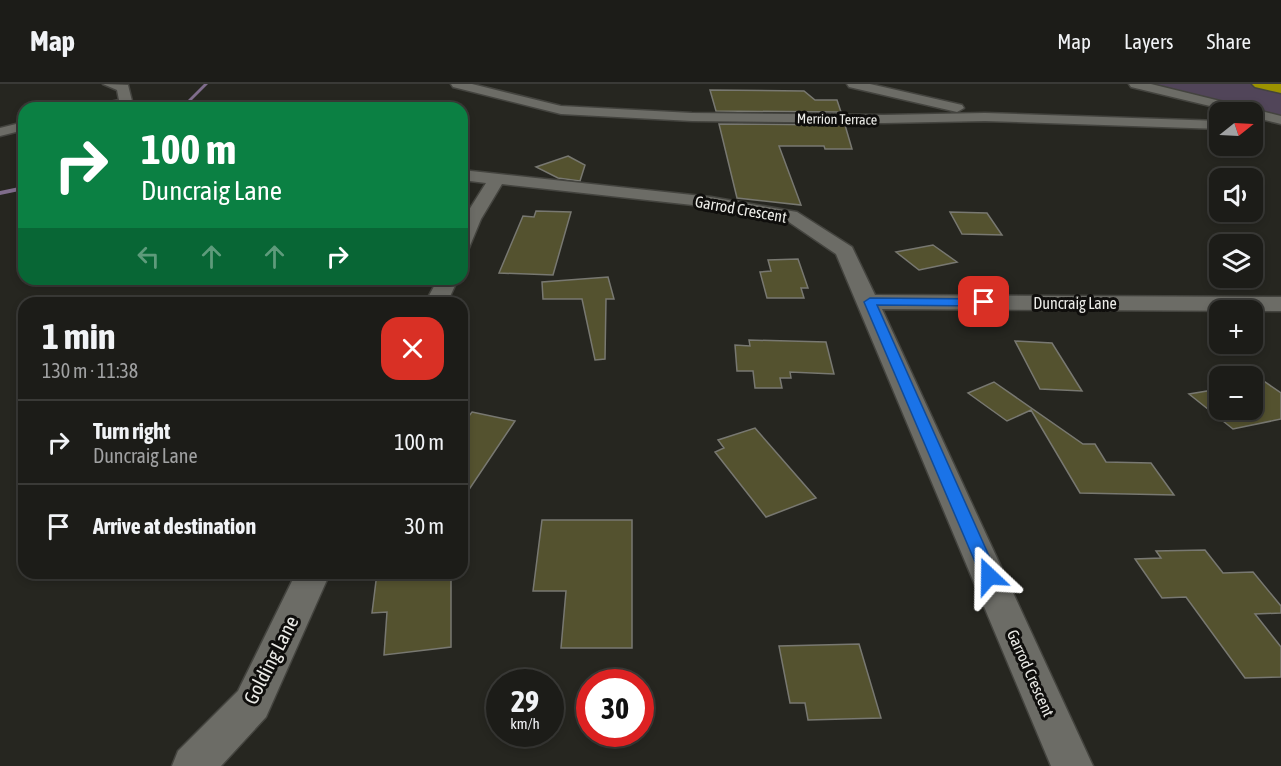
<!DOCTYPE html>
<meta charset="utf-8">
<style>
body{margin:0;font-family:"Asap Condensed",sans-serif;background:#252521;color:#f1f3f6;height:100vh;display:flex;flex-direction:column;font-size:22px;white-space:nowrap}
*{box-sizing:border-box;margin:0}
p{font-size:20px;color:#a0a1a2}
.icon{flex:none;width:33px;height:33px;fill:none;stroke:currentColor;stroke-width:2;stroke-linecap:round;stroke-linejoin:round}
.map{position:relative;flex:1;overflow:hidden}
.sheet{position:absolute;left:18px;top:213px;width:450px;height:282px;display:flex;flex-direction:column;background:#1c1c18;border-radius:18px;box-shadow:0 3px 9px #0003,0 0 0 2px #3a3a37}
.sheet>*{flex:none}
.hud{position:absolute;left:18px;top:18px;width:450px;height:183px;border-radius:18px;box-shadow:0 3px 9px #0003,0 0 0 2px #3a3a37;background:#0b8043;color:#fff;overflow:hidden}
.needle{width:39px;rotate:72deg}
.controls{position:absolute;left:1209px;top:18px;display:grid;gap:12px}
.controls a{display:grid;place-items:center;width:54px;height:54px;border-radius:12px;background:#1c1c18;box-shadow:0 3px 9px #0003,0 0 0 2px #3a3a37;font-size:30px}
.speed{position:absolute;left:486px;top:585px;display:flex;gap:12px;font-size:30px;font-weight:700;text-align:center}
.speed>*{display:grid;place-content:center;width:78px;height:78px;border-radius:50%;background:#1c1c18;box-shadow:0 3px 9px #0003,0 0 0 2px #3a3a37;line-height:1}
.speed small{font-size:15px;font-weight:400}
.speed .limit{border:9px solid #d22;background:#fff;color:#111}
.pin{position:absolute;display:grid;place-items:center;width:51px;height:51px;color:#fff;margin:-26px;border-radius:12px;box-shadow:0 3px 9px #0006}
.me{position:absolute;width:66px;margin:-33px;rotate:337deg;stroke-linejoin:round;filter:drop-shadow(0 0 4px #0008)}
.turn{display:flex;align-items:center;gap:21px;height:126px;padding:0 24px;font-size:27px}
.turn .icon{width:78px;height:78px;stroke-width:2.5}
.turn b{display:block;font-size:42px;line-height:51px}
.lanes{display:flex;align-items:center;height:57px;padding:0 24px;background:#0003;justify-content:center;gap:30px;direction:ltr}
.lanes .off{opacity:.35}
.round{display:grid;place-items:center;flex:none;width:63px;height:63px;border-radius:18px;background:#252521}
.headline{display:flex;align-items:center;justify-content:space-between;height:102px;padding:0 24px}
h1{font-size:36px;font-weight:700;line-height:45px}
ul{padding:0;list-style:none}
li{display:flex;align-items:center;gap:18px;height:84px;padding:0 24px;border-top:2px solid #3a3a37}
li div{flex:1}
li b{display:block;font-size:22px}
li em{font-style:normal}
header{display:flex;align-items:center;gap:36px;box-sizing:border-box;height:84px;padding:0 30px;background:#1c1c18;border-bottom:2px solid #3a3a37}
header strong{font-size:28px}
nav{display:flex;gap:33px;margin-inline-start:auto;font-size:21px}
.map>svg:first-child{display:block}
.green{fill:#514559}
.lines{fill:none;stroke-linecap:round;stroke-linejoin:round}
.stream{fill:#7f6c8b;fill-rule:evenodd}
.building{fill:#54522f;stroke:#787871;stroke-width:1.5}
.minor-casing{stroke:#44443f;stroke-width:3}
.motorway-casing{stroke:#44443f;stroke-width:3}
.minor{fill:#6c6c66;fill-rule:evenodd}
.motorway{fill:#9c9200;fill-rule:evenodd}
.route{fill:#1a73e8;stroke:#114b97;stroke-width:1.5}
.labels{text-anchor:middle;stroke-width:6;stroke-linejoin:round;paint-order:stroke}
.far-street-label{font-size:14px;fill:#ebebe7;stroke:#0f0e0c}
.street-label{font-size:16px;fill:#ebebe7;stroke:#0f0e0c}
.near-street-label{font-size:20px;fill:#ebebe7;stroke:#0f0e0c}
</style>
<header>
<strong>Map</strong>
<nav><a>Map</a><a>Layers</a><a>Share</a></nav>
</header>
<div class="map">
<svg width="1281" height="682" viewBox="0 0 1281 682">
<rect width="100%" height="100%" fill="#262620"/>
<path class="green" d="M 1136,0 L 1260,0 L 1281,4 L 1281,36 Z"/>
<g class="lines">
<path class="stream" d="M 204,0 L 208,0 L 184,24 L 180,24 Z
M 24,102 L 24,106 L 0,111 L 0,107 Z"/>
</g>
<path class="building" d="M 710,6 L 804,7 L 815,16 L 837,16 L 841,28 L 716,27 Z
M 719,40 L 845,41 L 852,65 L 825,65 L 824,62 L 779,62 L 801,121 L 737,114 Z
M 568,72 L 585,81 L 580,97 L 558,94 L 536,83 Z
M 536,127 L 571,128 L 553,191 L 499,189 L 523,132 L 534,133 Z
M 950,128 L 987,129 L 1002,151 L 962,150 Z
M 933,161 L 957,178 L 919,186 L 896,168 Z
M 798,175 L 808,204 L 801,204 L 804,214 L 767,214 L 760,188 L 771,187 L 768,176 Z
M 608,193 L 614,215 L 606,215 L 605,275 L 595,276 L 582,215 L 543,215 L 542,198 Z
M 749,256 L 826,258 L 834,290 L 790,288 L 791,294 L 780,294 L 782,304 L 755,304 L 753,287 L 737,287 L 735,261 L 750,262 Z
M 1015,257 L 1052,259 L 1082,307 L 1040,305 Z
M 1258,293 L 1281,309 L 1281,335 L 1233,345 L 1189,310 L 1219,305 L 1214,301 L 1220,300 L 1220,326 L 1252,326 L 1252,294 Z
M 994,298 L 1083,360 L 1095,360 L 1106,378 L 1151,379 L 1174,411 L 1080,409 L 1031,326 L 1007,337 L 968,309 Z
M 472,328 L 515,337 L 462,416 L 462,341 Z
M 755,344 L 816,414 L 766,433 L 715,368 L 724,364 L 718,356 Z
M 542,436 L 632,436 L 632,564 L 561,564 L 566,507 L 533,507 Z
M 1205,466 L 1223,489 L 1253,488 L 1281,522 L 1281,529 L 1255,530 L 1281,563 L 1281,593 L 1245,594 L 1186,513 L 1162,514 L 1135,475 L 1161,474 L 1156,467 Z
M 377,489 L 451,489 L 451,563 L 384,571 L 387,528 L 372,529 Z
M 859,560 L 881,634 L 808,636 L 805,619 L 790,619 L 779,562 Z"/>
<g class="lines">
<g class="minor-casing">
<path id="minor" d="M 103,0 L 128,1 L 132,17 L 139,24 L 95,24 L 97,21 L 119,16 L 117,6 Z
M 451,0 L 472,0 L 561,22 L 692,29 L 884,31 L 985,29 L 1220,37 L 1220,45 L 985,37 L 884,39 L 692,37 L 561,30 L 453,3 Z
M 847,0 L 870,0 L 962,21 L 964,24 L 957,28 L 849,3 Z
M 1129,0 L 1151,0 L 1281,32 L 1281,40 L 1252,33 L 1252,28 L 1235,28 L 1131,3 Z
M 24,38 L 24,46 L 0,52 L 0,44 Z
M 462,86 L 711,113 L 797,128 L 852,163 L 875,211 L 1281,213 L 1281,227 L 882,225 L 1093,682 L 1051,682 L 836,170 L 786,136 L 711,123 L 502,100 L 481,135 L 469,164 L 462,166 L 462,137 L 486,99 L 462,96 Z
M 438,195 L 458,195 L 447,219 L 425,219 Z
M 296,489 L 330,489 L 266,633 L 221,682 L 172,682 L 178,667 L 238,607 Z"/>
</g>
<g class="motorway-casing">
<path id="motorway" d="M 1252,0 L 1281,0 L 1281,9 L 1255,3 Z"/>
</g>
<use href="#minor" class="minor"/>
<use href="#motorway" class="motorway"/>
</g>
<path class="route" d="M 870,214 L 984,215 L 990,218 L 984,222 L 877,221 L 998,492 L 995,497 L 989,499 L 983,497 L 981,492 L 864,218 Z"/>
<g class="labels">
<g class="far-street-label">
<text transform="translate(837 35) rotate(1)" y="5">Merrion Terrace</text>
</g>
<g class="street-label">
<text transform="translate(741 125) rotate(10)" y="6">Garrod Crescent</text>
<text x="1075" y="225">Duncraig Lane</text>
<text transform="translate(1031 589) rotate(66)" y="6">Garrod Crescent</text>
</g>
<g class="near-street-label">
<text transform="translate(271 576) rotate(-63)" y="7">Golding Lane</text>
</g>
</g>
</svg>
<div class="controls">
<a><svg class="needle" viewBox="-14 -14 28 28"><path d="M0-13l5 13h-10z" fill="#e53935"/><path d="M0 13l5-13h-10z" fill="#a0a1a2"/></svg></a>
<a><svg class="icon" aria-label="sound" viewBox="0 0 24 24"><path d="M4 9h4l5-4v14l-5-4H4zM17 9q2 3 0 6"/></svg></a>
<a><svg class="icon" aria-label="layers" viewBox="0 0 24 24"><path d="M12 4l9 5-9 5-9-5zM3 14l9 5 9-5"/></svg></a>
<a>+</a>
<a>−</a>
</div>
<div class="speed"><div>29<small>km/h</small></div><div class="limit">30</div></div>
<div class="pin" style="left:984px;top:218px;background:#d93025"><svg class="icon" aria-label="arrive" viewBox="0 0 24 24"><path d="M6 21V4h12l-3 4 3 4H6"/></svg></div>
<svg class="me" style="left:989px;top:492px" viewBox="-20 -20 40 40"><path d="M0-17L14 15 0 8-14 15z" fill="#1a73e8" stroke="#fff" stroke-width="4"/></svg>
<div class="hud">
<div class="turn"><svg class="icon" aria-label="right" viewBox="0 0 24 24"><path d="M7 20v-9h11M14 6l5 5-5 5"/></svg><div><b>100 m</b>Duncraig Lane</div></div>
<div class="lanes"><svg class="icon off" aria-label="left" viewBox="0 0 24 24"><path d="M17 20v-9H6M10 6l-5 5 5 5"/></svg><svg class="icon off" aria-label="ahead" viewBox="0 0 24 24"><path d="M12 20V5M6 11l6-6 6 6"/></svg><svg class="icon off" aria-label="ahead" viewBox="0 0 24 24"><path d="M12 20V5M6 11l6-6 6 6"/></svg><svg class="icon" aria-label="right" viewBox="0 0 24 24"><path d="M7 20v-9h11M14 6l5 5-5 5"/></svg></div>
</div>
<section class="sheet">
<div class="headline"><div><h1>1 min</h1><p>130 m · 11:38</p></div><a class="round" style="background:#d93025;color:#fff"><svg class="icon" aria-label="close" viewBox="0 0 24 24"><path d="M6 6l12 12M18 6L6 18"/></svg></a></div>
<ul>
<li><svg class="icon" aria-label="right" viewBox="0 0 24 24"><path d="M7 20v-9h11M14 6l5 5-5 5"/></svg><div><b>Turn right</b><p>Duncraig Lane</p></div><em>100 m</em></li>
<li><svg class="icon" aria-label="arrive" viewBox="0 0 24 24"><path d="M6 21V4h12l-3 4 3 4H6"/></svg><div><b>Arrive at destination</b></div><em>30 m</em></li>
</ul>
</section>
</div>
